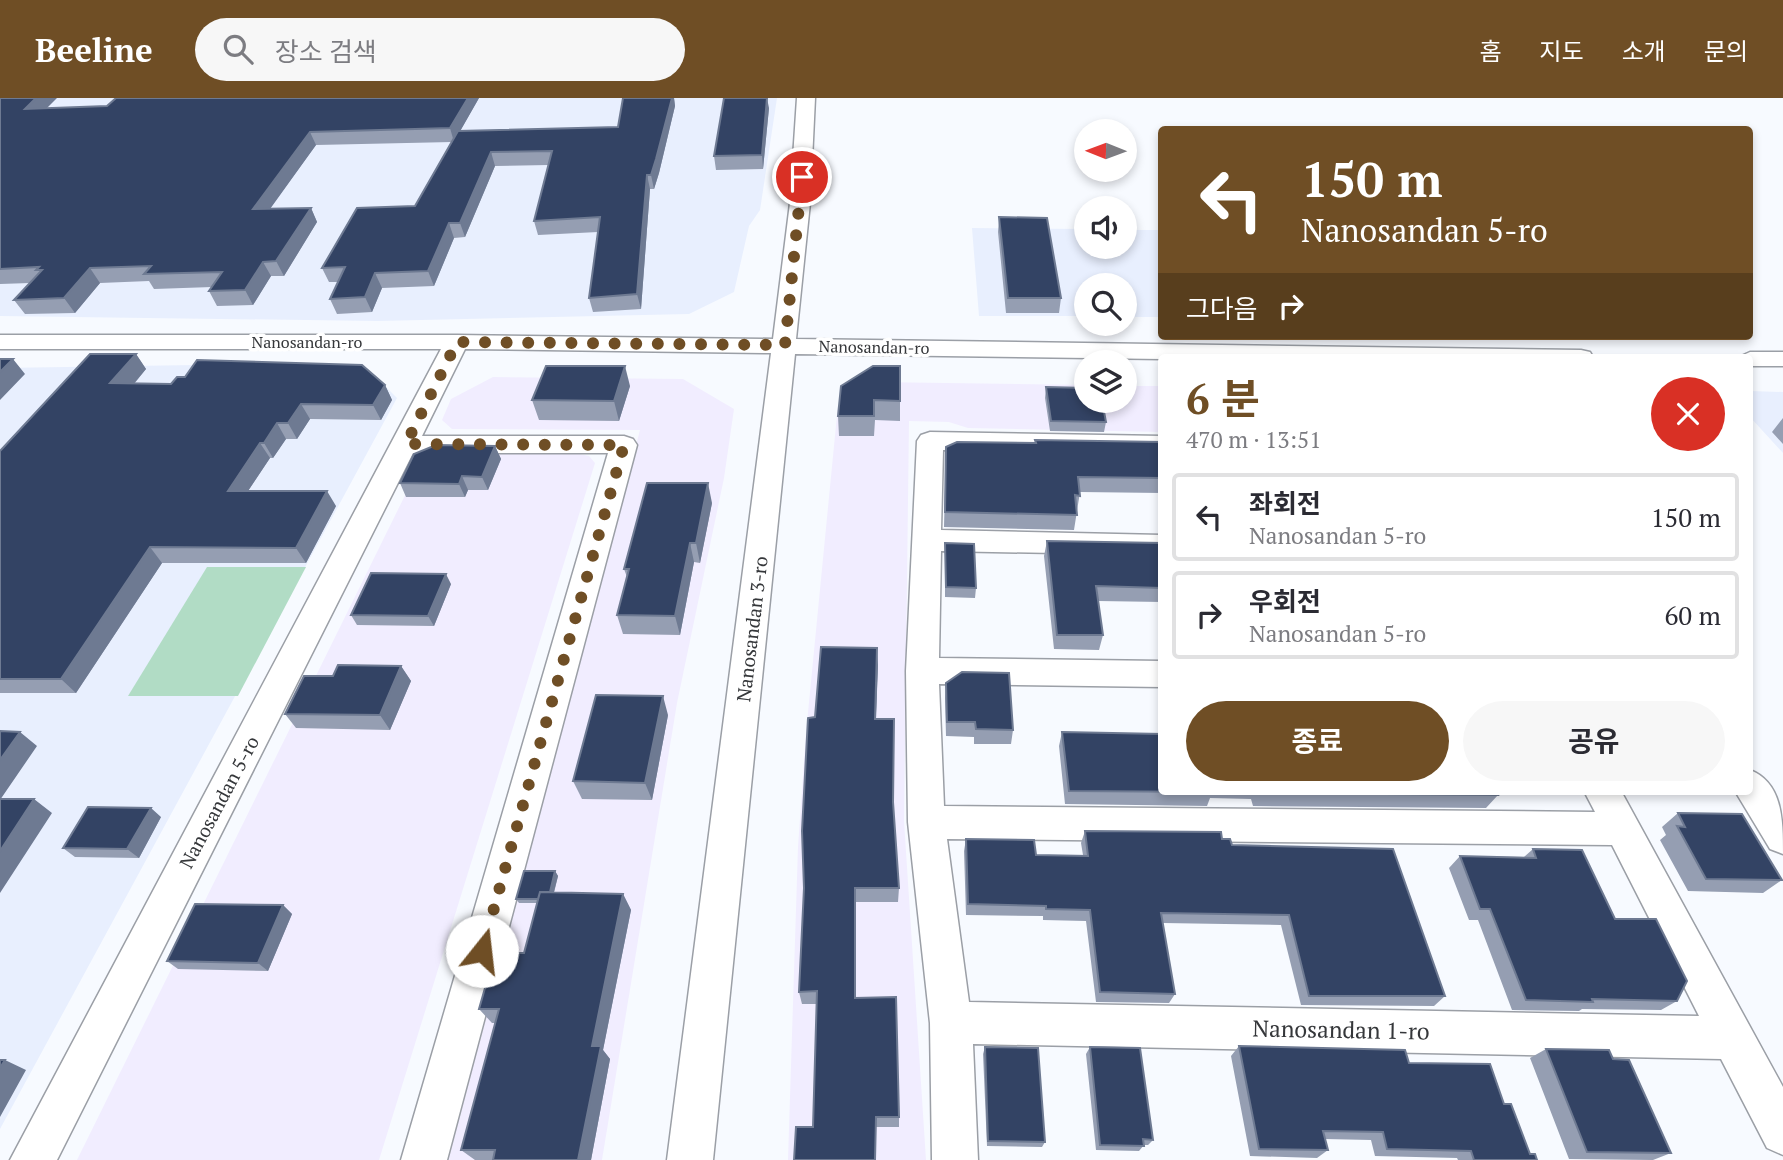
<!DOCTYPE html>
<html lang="ko">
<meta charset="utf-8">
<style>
body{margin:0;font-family:"PT Serif","Noto Sans KR",serif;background:#f7f7f7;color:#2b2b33;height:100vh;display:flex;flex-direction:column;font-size:26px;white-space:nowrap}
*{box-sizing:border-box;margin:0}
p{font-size:23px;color:#7c7c81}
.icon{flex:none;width:38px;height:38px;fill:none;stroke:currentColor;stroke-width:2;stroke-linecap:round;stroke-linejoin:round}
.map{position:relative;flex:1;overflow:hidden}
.side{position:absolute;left:1158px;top:256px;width:595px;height:441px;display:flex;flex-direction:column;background:#fff;border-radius:7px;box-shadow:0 4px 10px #0003}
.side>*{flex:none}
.guide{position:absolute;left:1158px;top:28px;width:595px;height:214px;border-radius:7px;box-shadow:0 4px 10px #0003;background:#6f4e25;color:#fff;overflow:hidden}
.needle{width:46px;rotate:271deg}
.controls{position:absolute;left:1074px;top:21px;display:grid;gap:14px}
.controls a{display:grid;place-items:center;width:63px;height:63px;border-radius:50%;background:#fff;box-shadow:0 4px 10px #0003;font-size:35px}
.pin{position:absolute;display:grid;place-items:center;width:60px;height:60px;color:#fff;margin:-30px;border:4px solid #fff;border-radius:50%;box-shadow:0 2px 7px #0007}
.me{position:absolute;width:77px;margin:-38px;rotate:16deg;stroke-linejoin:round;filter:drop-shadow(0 0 5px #0008)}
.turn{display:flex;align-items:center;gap:24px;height:147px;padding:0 28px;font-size:32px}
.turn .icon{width:91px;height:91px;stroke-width:2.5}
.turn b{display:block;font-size:49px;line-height:60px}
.then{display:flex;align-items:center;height:66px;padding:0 28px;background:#0003;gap:14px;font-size:26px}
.round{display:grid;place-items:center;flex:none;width:74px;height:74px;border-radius:37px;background:#f7f7f7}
.summary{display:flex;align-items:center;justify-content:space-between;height:119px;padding:0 28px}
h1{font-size:42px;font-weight:700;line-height:52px;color:#6f4e25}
.button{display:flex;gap:14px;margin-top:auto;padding:14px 28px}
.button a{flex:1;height:80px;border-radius:42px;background:#6f4e25;color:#fff;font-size:28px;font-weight:700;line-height:80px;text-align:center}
.button a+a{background:#f7f7f7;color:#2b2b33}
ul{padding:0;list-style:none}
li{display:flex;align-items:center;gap:21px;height:88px;margin:0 14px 10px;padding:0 14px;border:4px solid #e1e1e2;border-radius:7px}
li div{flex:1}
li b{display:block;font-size:26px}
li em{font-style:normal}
header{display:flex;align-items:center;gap:42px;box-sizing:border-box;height:98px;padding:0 35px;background:#6f4e25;color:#fff}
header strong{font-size:33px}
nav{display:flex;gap:38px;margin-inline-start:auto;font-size:24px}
.search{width:490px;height:63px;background:#f7f7f7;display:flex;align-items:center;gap:18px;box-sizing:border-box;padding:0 24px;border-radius:38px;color:#7c7c81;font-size:26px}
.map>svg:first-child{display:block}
.commercial{fill:#f1edff}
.built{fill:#e8effe}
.green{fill:#b1dcc5}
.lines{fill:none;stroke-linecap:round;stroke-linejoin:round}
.minor-casing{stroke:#9b9fa6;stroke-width:3}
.minor{fill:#fff;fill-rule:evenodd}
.wall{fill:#959eb2}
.shaded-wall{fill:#6e7a92}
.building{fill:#334364;stroke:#6e7a92;stroke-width:2}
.route{stroke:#6f4e25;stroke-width:12;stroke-dasharray:0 21.6}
.labels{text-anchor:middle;stroke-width:7;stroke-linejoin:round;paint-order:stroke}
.far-street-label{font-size:16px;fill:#35373a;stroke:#fff}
.street-label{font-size:19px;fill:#35373a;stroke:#fff}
.near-street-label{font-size:23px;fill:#35373a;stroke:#fff}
</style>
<header>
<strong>Beeline</strong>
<div class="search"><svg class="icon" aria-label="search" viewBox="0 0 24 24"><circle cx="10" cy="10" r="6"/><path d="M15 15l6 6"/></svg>장소 검색</div>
<nav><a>홈</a><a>지도</a><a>소개</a><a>문의</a></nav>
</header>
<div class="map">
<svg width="1783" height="1062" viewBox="0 0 1783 1062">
<rect width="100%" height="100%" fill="#f7faff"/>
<path class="commercial" d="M 493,279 L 683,281 L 734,311 L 724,380 L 677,605 L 602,1062 L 446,1062 L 640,332 L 452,331 L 442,322 L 451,301 Z
M 873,284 L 1087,287 L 1087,303 L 1125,303 L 1125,288 L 1162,288 L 1162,334 L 968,330 L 949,324 L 909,323 L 904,723 L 926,1062 L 788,1062 L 798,749 L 806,635 L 838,307 Z
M 444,355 L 580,356 L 589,358 L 595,365 L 379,1062 L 77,1062 L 420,367 Z"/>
<path class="built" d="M 0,0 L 777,0 L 760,112 L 749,128 L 734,194 L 689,216 L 377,223 L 0,218 Z
M 972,130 L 1087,131 L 1087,149 L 1125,149 L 1125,132 L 1162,132 L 1162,219 L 1125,219 L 1125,187 L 1087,187 L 1087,218 L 979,218 Z
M 196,267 L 240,276 L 373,276 L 397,300 L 0,1031 L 0,270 Z
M 1750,293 L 1783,294 L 1783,355 L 1750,319 Z"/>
<path class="green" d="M 207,469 L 306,469 L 238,598 L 128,598 Z"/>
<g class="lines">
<g class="minor-casing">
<path id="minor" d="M 797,0 L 815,0 L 810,105 L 796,241 L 1581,252 L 1590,254 L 1593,259 L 1162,261 L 795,256 L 713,1062 L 667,1062 L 771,255 L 465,251 L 422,338 L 624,338 L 633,341 L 637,347 L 447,1062 L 401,1062 L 608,355 L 413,355 L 57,1062 L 10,1062 L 441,251 L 0,251 L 0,237 L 457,237 L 773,241 L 790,105 Z
M 1750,254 L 1783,254 L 1783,268 L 1750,268 L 1750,259 L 1739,259 Z
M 930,334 L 1162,338 L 1162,356 L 943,352 L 941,432 L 1162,437 L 1162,457 L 941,453 L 939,560 L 1162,563 L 1162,589 L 939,586 L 944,708 L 1595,714 L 1584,693 L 1621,693 L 1783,989 L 1783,1057 L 1767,1050 L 1721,961 L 973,946 L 978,1062 L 932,1062 L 930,925 L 908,724 L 906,573 L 917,343 L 921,337 ZM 947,741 L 1612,747 L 1699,918 L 969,904 Z
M 1750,672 C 1783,685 1783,723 1783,756 L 1770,751 L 1735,693 L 1750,693 Z"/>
</g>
<use href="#minor" class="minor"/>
</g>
<path class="wall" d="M 0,0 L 47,10 L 479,0 L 460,33 L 618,29 L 623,0 L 674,0 L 675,8 L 659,75 L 654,91 L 650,91 L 641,211 L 593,214 L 589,200 L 598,134 L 538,137 L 534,123 L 548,67 L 495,68 L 465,139 L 454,140 L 434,188 L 382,190 L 372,214 L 337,216 L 330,201 L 338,184 L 329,184 L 322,170 L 415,108 L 452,44 L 316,47 L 270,110 L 311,110 L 317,124 L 284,178 L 271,178 L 253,207 L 217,208 L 209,193 L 212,189 L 154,191 L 149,183 L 100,185 L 75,215 L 25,216 L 14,202 L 30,185 L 0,186 Z
M 769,10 L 763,71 L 716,72 L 714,58 Z
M 999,119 L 1061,200 L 1059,215 L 1006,215 L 998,134 Z
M 136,256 L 146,271 L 134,286 L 385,287 L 392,302 L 381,322 L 310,321 L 297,341 L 286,341 L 273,360 L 270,360 L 248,393 L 336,408 L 306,465 L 162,465 L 76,595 L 0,595 L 0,353 Z
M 900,268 L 900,323 L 875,322 L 874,338 L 839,338 L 838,318 Z
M 630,288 L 619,323 L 539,322 L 532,302 Z
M 1046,289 L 1106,324 L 1104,334 L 1050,333 L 1045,300 Z
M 1783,320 L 1783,346 L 1772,334 Z
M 1035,342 L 1162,344 L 1162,395 L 1080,394 L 1074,432 L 944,429 L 946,349 L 1035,345 Z
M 495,348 L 501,361 L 488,392 L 468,392 L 465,399 L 406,399 L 400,385 Z
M 712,405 L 700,465 L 694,464 L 680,537 L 623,536 L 617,517 L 627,479 L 624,471 Z
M 1047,443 L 1162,445 L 1162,504 L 1098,503 L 1103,537 L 1099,552 L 1054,551 L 1044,458 Z
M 945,445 L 976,490 L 975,500 L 945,499 Z
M 451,486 L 434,528 L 357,527 L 351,517 Z
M 878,567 L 876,621 L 893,704 L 899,790 L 898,804 L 856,804 L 856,900 L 899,1019 L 899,1029 L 813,1029 L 817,906 L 802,906 L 799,894 L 815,619 Z
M 401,568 L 411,583 L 390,632 L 296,630 L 285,616 Z
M 946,585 L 1013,632 L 1011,646 L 974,646 L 974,639 L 946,638 L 945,600 Z
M 668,617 L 652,702 L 582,701 L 573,683 Z
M 1062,634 L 1162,693 L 1498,693 L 1497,694 L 1498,697 L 1486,710 L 1253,708 L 1251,701 L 1210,700 L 1207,708 L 1065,706 L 1059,648 Z
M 1678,715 L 1782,782 L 1763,795 L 1688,793 L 1660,742 L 1666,737 L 1662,729 Z
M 161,719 L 139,760 L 75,759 L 63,750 Z
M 1085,733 L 1222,741 L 1445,898 L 1434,908 L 1301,907 L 1281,827 L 1163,825 L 1175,896 L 1169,905 L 1096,904 L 1086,823 L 1043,822 L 1043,818 L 966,817 L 964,753 L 966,741 L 1036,757 L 1083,757 L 1081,745 Z
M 1533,751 L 1615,821 L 1677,903 L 1661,912 L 1582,911 L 1579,913 L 1512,912 L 1478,822 L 1469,822 L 1449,770 L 1460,758 L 1524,759 Z
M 555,773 L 558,778 L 554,795 L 623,796 L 631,812 L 603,952 L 610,961 L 591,1062 L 475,1062 L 461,1052 L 495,925 L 492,925 L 479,911 L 524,855 L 537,805 L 519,805 L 516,801 Z
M 283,807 L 292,816 L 268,873 L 178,871 L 167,863 Z
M 1239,948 L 1409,965 L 1504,1006 L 1530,1056 L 1537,1062 L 1458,1062 L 1457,1060 L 1375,1058 L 1371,1042 L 1325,1041 L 1328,1052 L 1317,1060 L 1250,1058 L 1231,958 Z
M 985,949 L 1045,1044 L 1042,1049 L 987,1048 L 983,956 Z
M 1090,949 L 1153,1042 L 1148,1047 L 1144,1047 L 1139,1053 L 1096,1052 L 1086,956 Z
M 1546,951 L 1613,961 L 1671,1055 L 1653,1062 L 1569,1061 L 1530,960 Z"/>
<path class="shaded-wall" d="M 36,0 L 57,0 L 33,24 L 25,11 Z
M 468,0 L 479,0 L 454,44 L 450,30 Z
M 672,0 L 674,0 L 675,8 L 659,75 L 654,91 L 651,77 Z
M 767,0 L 769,10 L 763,71 L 762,57 Z
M 310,34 L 316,47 L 260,125 L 253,111 Z
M 491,54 L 495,68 L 465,139 L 460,125 Z
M 647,77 L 650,91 L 641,211 L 637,196 Z
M 311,110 L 317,124 L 284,178 L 276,163 Z
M 449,125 L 454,140 L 434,188 L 428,173 Z
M 263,164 L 271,178 L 253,207 L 245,192 Z
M 90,170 L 100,185 L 75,215 L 64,200 Z
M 375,175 L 382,190 L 372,214 L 365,199 Z
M 136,256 L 146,271 L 121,301 L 110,285 Z
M 13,261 L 25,276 L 0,302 L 0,274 Z
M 625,268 L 630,288 L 619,323 L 614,303 Z
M 385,287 L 392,302 L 381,322 L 373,307 Z
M 301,306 L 310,321 L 297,341 L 288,325 Z
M 277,325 L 286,341 L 273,360 L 264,345 Z
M 260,345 L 270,360 L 238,408 L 228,393 Z
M 495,348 L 501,361 L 488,392 L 482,379 Z
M 462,378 L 468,392 L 465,399 L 459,386 Z
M 708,385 L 712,405 L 700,465 L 696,445 Z
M 327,393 L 336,408 L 306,465 L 296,450 Z
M 690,445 L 694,464 L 680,537 L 675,518 Z
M 150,449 L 162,465 L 76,595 L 61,581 Z
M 446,476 L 451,486 L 434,528 L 428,518 Z
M 877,550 L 878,567 L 875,638 L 875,621 Z
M 401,568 L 411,583 L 390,632 L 380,617 Z
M 663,598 L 668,617 L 652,702 L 645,685 Z
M 20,634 L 37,648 L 0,702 L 0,662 Z
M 34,701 L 52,715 L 0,795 L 0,753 Z
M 151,710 L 161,719 L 139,760 L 127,751 Z
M 555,773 L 558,778 L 551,805 L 548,801 Z
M 855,790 L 856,804 L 856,912 L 855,900 Z
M 623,796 L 631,812 L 603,952 L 610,961 L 591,1062 L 578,1062 L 592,948 Z
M 283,807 L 292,816 L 268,873 L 258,865 Z
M 5,962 L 26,972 L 0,1019 L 0,970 Z"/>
<path class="building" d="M 0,0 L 36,0 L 25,11 L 107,8 L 116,0 L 468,0 L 450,30 L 310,34 L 253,111 L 311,110 L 276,163 L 263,164 L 245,192 L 209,193 L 222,174 L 144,176 L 151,168 L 90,170 L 64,200 L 14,202 L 42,172 L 36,172 L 39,169 L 0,171 Z
M 623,0 L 672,0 L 656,61 L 651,77 L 647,77 L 637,196 L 589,200 L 600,119 L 534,123 L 552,53 L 491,54 L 460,125 L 449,125 L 428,173 L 375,175 L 365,199 L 330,201 L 345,169 L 322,170 L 357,110 L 415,108 L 458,33 L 618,29 Z
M 724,0 L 767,0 L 762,57 L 714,58 Z
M 999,119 L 1047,120 L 1061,200 L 1008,200 Z
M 90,256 L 136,256 L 110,285 L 171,286 L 177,279 L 185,279 L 197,262 L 362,267 L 385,287 L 373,307 L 301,306 L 288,325 L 277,325 L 264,345 L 260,345 L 228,393 L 327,393 L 296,450 L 150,449 L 61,581 L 0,581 L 0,353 Z
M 0,261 L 13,261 L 0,274 Z
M 546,268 L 625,268 L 614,303 L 532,302 Z
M 873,268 L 900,268 L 900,303 L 874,302 L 874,318 L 838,318 L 841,288 Z
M 1046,289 L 1087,290 L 1087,303 L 1102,303 L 1106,324 L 1051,323 Z
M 1035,342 L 1162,344 L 1162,380 L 1078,379 L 1080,398 L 1075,397 L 1077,417 L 945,414 L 946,349 L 957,344 L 1036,345 Z
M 436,347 L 495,348 L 482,379 L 462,378 L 459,386 L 400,385 L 414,356 Z
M 647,385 L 708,385 L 696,445 L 690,445 L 675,518 L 617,517 L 629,471 L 624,471 Z
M 1047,443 L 1162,445 L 1162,490 L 1096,488 L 1103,537 L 1057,537 Z
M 945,445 L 974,446 L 976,490 L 946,489 Z
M 371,475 L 446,476 L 428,518 L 351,517 Z
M 821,549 L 877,550 L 875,621 L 894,621 L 893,704 L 899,790 L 855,790 L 855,900 L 896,899 L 899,1019 L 876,1019 L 875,1062 L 794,1062 L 796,1029 L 813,1029 L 817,893 L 799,894 L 804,790 L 802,733 L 808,620 L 815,619 Z
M 338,567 L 401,568 L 380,617 L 285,616 L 304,578 L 333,578 Z
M 962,574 L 1009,575 L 1013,632 L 976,631 L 975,624 L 947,624 L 946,585 Z
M 596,597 L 663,598 L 645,685 L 573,683 Z
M 0,633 L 20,634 L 0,662 Z
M 1062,634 L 1162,636 L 1162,693 L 1213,693 L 1213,694 L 1069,693 Z
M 1259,693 L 1496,693 L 1498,697 L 1260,695 Z
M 0,701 L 34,701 L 0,753 Z
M 88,709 L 151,710 L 127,751 L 63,750 Z
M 1678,715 L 1742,716 L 1782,782 L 1706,781 L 1677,728 L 1685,729 Z
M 1085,733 L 1221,734 L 1222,741 L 1230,741 L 1232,747 L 1393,751 L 1445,898 L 1309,898 L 1289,817 L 1161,815 L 1175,896 L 1100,894 L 1090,812 L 1046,811 L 1046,808 L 968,806 L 966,741 L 1034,742 L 1036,757 L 1088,758 Z
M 1533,751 L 1582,752 L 1615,821 L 1656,821 L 1687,883 L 1677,903 L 1592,901 L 1593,904 L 1526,902 L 1490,811 L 1480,811 L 1460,758 L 1536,760 Z
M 524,773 L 555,773 L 550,794 L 540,794 L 538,801 L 516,801 Z
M 540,794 L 623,796 L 592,948 L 601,948 L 578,1062 L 493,1062 L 495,1052 L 461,1052 L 499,911 L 479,911 L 495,855 L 524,855 Z
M 195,806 L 283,807 L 258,865 L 167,863 Z
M 1239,948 L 1405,952 L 1409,965 L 1490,966 L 1504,1006 L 1511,1006 L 1530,1056 L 1535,1056 L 1537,1062 L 1474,1062 L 1471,1053 L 1387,1051 L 1383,1034 L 1323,1033 L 1328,1052 L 1259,1051 Z
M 985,949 L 1038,950 L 1045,1044 L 988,1043 Z
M 1090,949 L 1140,950 L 1153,1042 L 1143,1041 L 1144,1048 L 1100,1047 Z
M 1546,951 L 1609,952 L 1613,961 L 1629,962 L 1671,1055 L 1587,1054 Z
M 0,962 L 5,962 L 0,970 Z"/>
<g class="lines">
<path class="route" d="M 482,853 L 624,347 L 406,346 L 457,244 L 785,247 L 802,79"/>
</g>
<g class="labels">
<g class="far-street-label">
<text x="307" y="250">Nanosandan-ro</text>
<text transform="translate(874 249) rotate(1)" y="6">Nanosandan-ro</text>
</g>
<g class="street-label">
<text transform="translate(752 531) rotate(-83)" y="7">Nanosandan 3-ro</text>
<text transform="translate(219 704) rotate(-62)" y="7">Nanosandan 5-ro</text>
</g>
<g class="near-street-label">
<text transform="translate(1341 932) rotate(1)" y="8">Nanosandan 1-ro</text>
</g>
</g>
</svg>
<div class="controls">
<a><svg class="needle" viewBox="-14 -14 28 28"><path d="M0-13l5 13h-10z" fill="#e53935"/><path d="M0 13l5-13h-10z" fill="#7c7c81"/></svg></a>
<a><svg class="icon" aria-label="sound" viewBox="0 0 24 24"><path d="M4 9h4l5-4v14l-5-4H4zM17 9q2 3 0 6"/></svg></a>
<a><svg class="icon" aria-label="search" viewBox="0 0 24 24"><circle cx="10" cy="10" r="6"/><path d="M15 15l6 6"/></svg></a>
<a><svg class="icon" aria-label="layers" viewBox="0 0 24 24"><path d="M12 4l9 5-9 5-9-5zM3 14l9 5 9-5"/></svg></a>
</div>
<div class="pin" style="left:802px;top:79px;background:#d93025"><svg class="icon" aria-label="arrive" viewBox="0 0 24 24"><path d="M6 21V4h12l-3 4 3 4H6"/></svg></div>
<svg class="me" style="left:482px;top:853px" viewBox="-20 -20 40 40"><circle r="19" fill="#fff"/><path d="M0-13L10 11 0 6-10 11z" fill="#6f4e25"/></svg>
<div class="guide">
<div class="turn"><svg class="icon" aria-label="left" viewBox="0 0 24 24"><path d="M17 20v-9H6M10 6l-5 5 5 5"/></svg><div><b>150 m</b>Nanosandan 5-ro</div></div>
<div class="then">그다음<svg class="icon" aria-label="right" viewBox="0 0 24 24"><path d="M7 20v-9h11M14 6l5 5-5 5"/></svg></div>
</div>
<section class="side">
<div class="summary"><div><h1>6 분</h1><p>470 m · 13:51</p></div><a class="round" style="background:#d93025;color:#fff"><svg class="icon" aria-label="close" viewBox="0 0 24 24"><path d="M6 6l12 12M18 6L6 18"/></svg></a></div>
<ul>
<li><svg class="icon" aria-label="left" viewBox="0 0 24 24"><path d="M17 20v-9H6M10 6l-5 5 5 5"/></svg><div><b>좌회전</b><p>Nanosandan 5-ro</p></div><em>150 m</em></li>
<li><svg class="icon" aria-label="right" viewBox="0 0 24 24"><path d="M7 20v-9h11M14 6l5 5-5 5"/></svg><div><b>우회전</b><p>Nanosandan 5-ro</p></div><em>60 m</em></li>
</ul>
<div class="button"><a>종료</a><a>공유</a></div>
</section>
</div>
